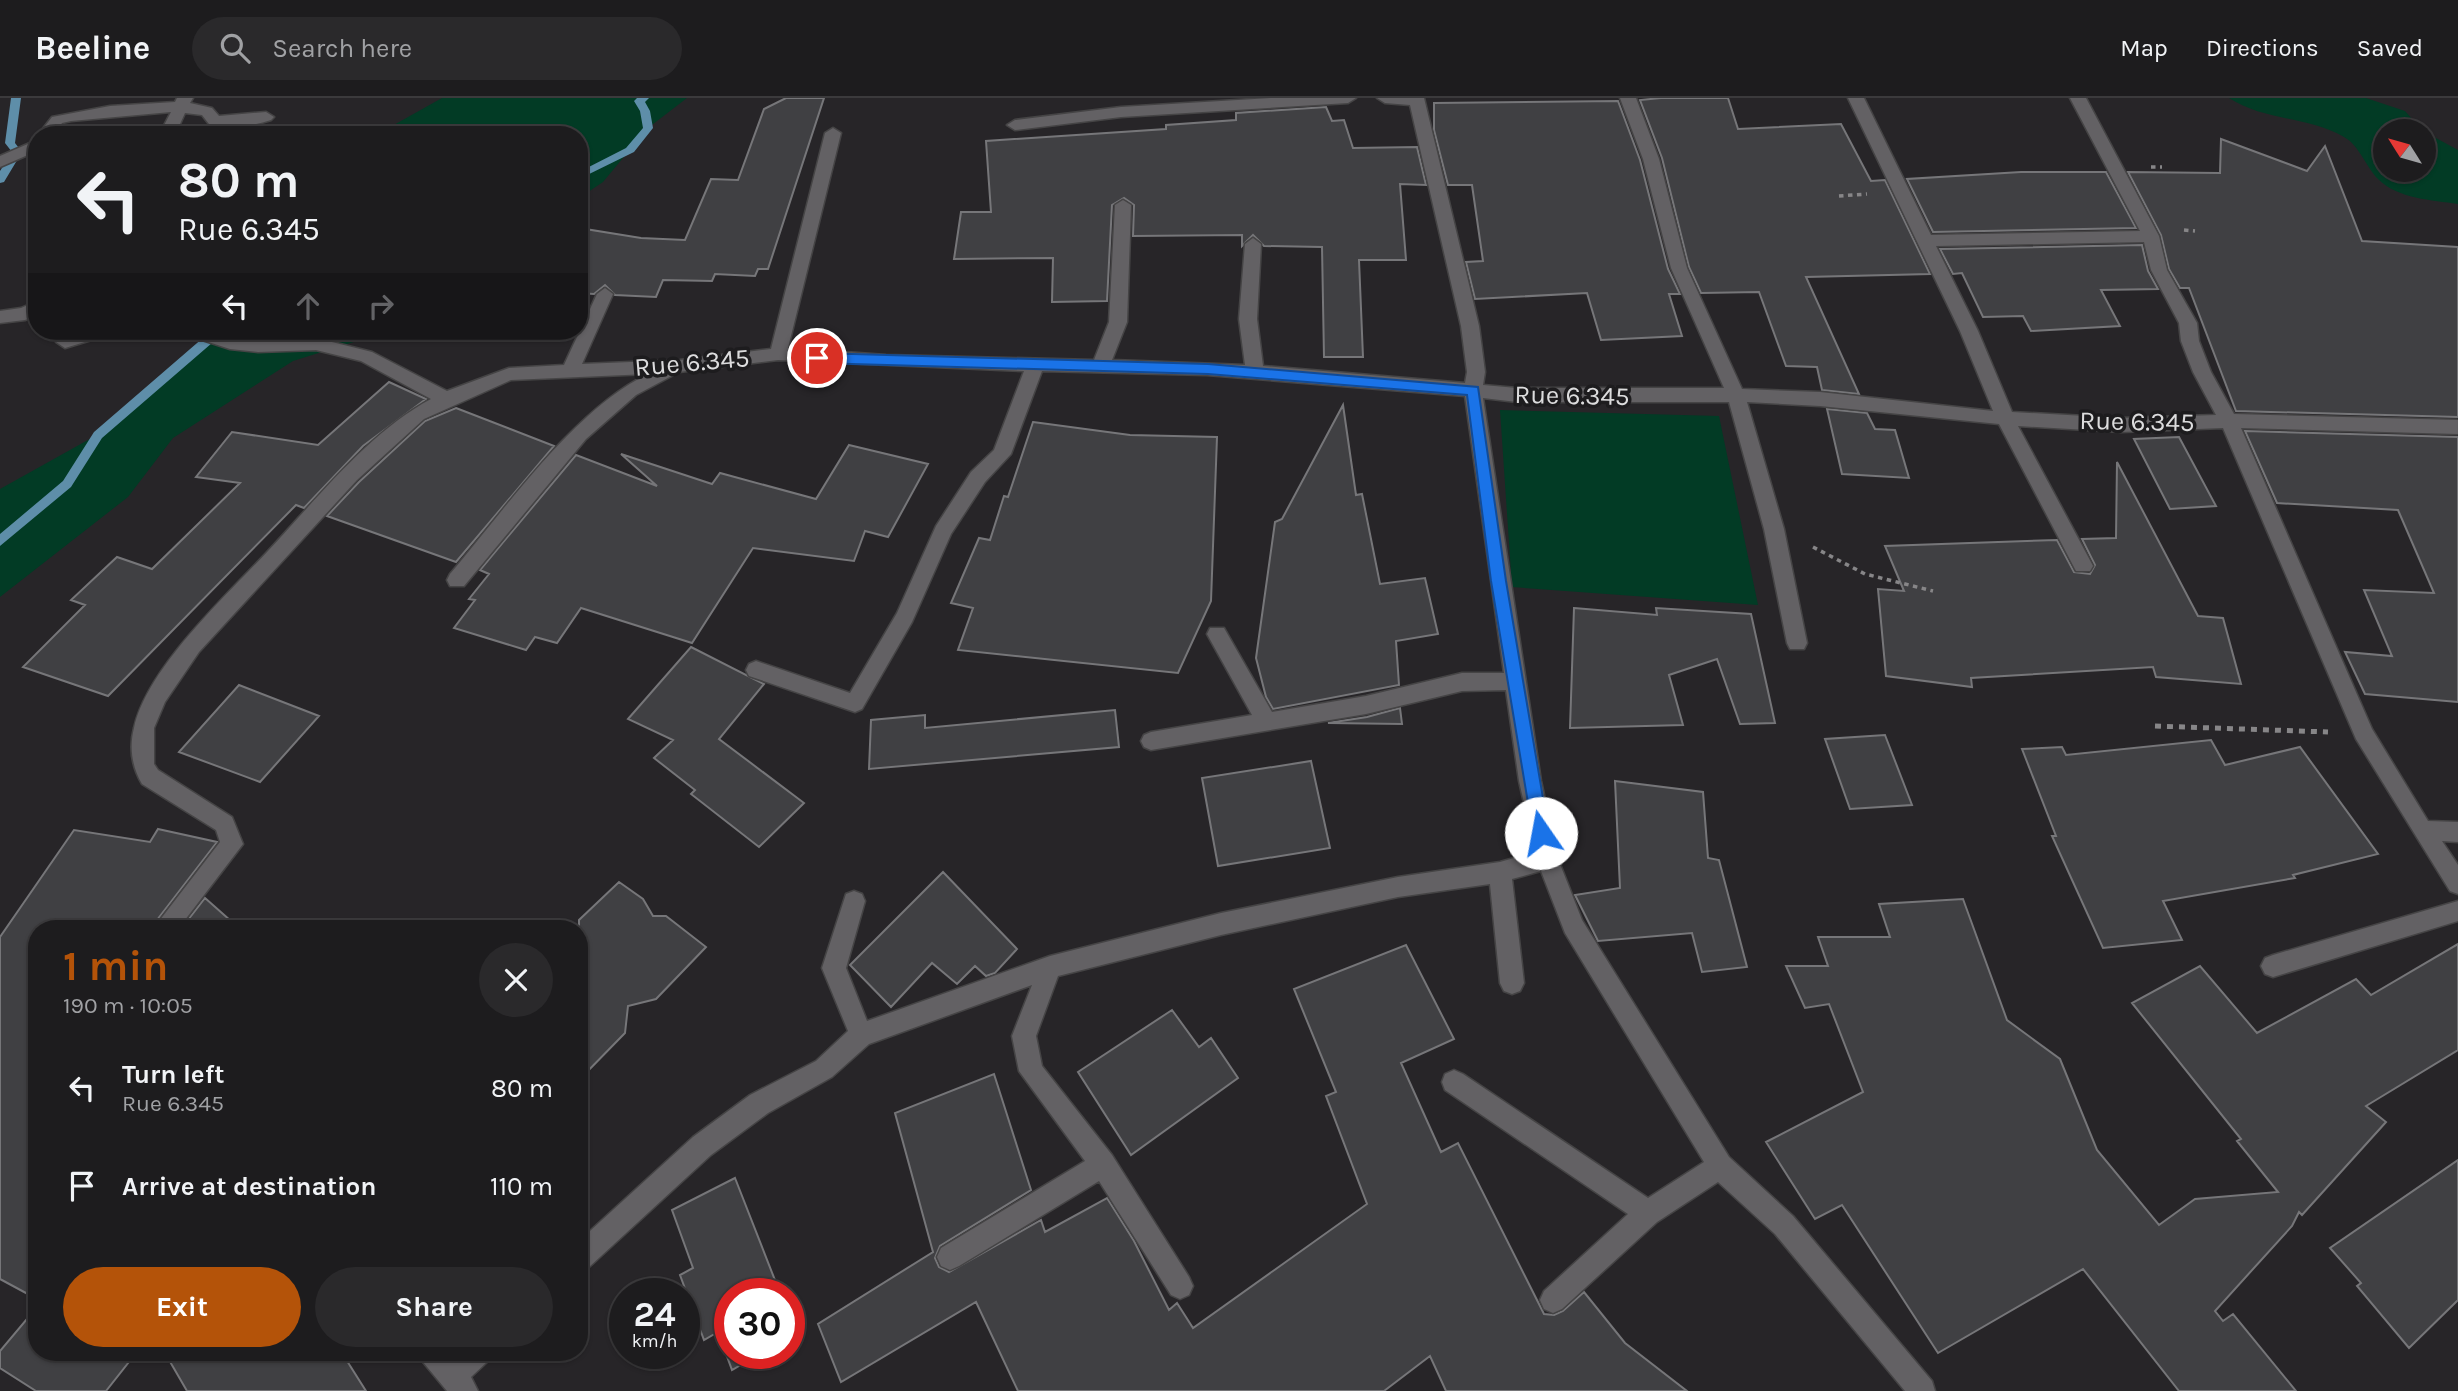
<!DOCTYPE html>
<meta charset="utf-8">
<style>
body{margin:0;font-family:Karla,sans-serif;background:#2a292b;color:#f1f3f6;height:100vh;display:flex;flex-direction:column;font-size:26px;white-space:nowrap}
*{box-sizing:border-box;margin:0}
p{font-size:23px;color:#a0a1a4}
.icon{flex:none;width:38px;height:38px;fill:none;stroke:currentColor;stroke-width:2;stroke-linecap:round;stroke-linejoin:round}
.map{position:relative;flex:1;overflow:hidden}
.sheet{position:absolute;left:28px;top:822px;width:560px;height:441px;display:flex;flex-direction:column;background:#1d1c1e;border-radius:28px;box-shadow:0 2px 5px #0004,0 0 0 2px #3b3a3c}
.sheet>*{flex:none}
.banner{position:absolute;left:28px;top:28px;width:560px;height:214px;border-radius:28px;box-shadow:0 2px 5px #0004,0 0 0 2px #3b3a3c;background:#1d1c1e;color:#f1f3f6;overflow:hidden}
.needle{width:46px;rotate:307deg}
.tools{position:absolute;left:2373px;top:21px;display:grid;gap:14px}
.tools a{display:grid;place-items:center;width:63px;height:63px;border-radius:50%;background:#1d1c1e;box-shadow:0 2px 5px #0004,0 0 0 2px #3b3a3c;font-size:35px}
.speed{position:absolute;left:609px;top:1180px;display:flex;gap:14px;font-size:35px;font-weight:700;text-align:center}
.speed>*{display:grid;place-content:center;width:91px;height:91px;border-radius:50%;background:#1d1c1e;box-shadow:0 2px 5px #0004,0 0 0 2px #3b3a3c;line-height:1}
.speed small{font-size:18px;font-weight:400}
.speed .limit{border:10px solid #d22;background:#fff;color:#111}
.pin{position:absolute;display:grid;place-items:center;width:60px;height:60px;color:#fff;margin:-30px;border:4px solid #fff;border-radius:50%;box-shadow:0 2px 7px #0007}
.me{position:absolute;width:77px;margin:-38px;rotate:348deg;stroke-linejoin:round;filter:drop-shadow(0 0 5px #0008)}
.turn{display:flex;align-items:center;gap:24px;height:147px;padding:0 35px;font-size:32px}
.turn .icon{width:91px;height:91px;stroke-width:2.5}
.turn b{display:block;font-size:49px;line-height:60px}
.lanes{display:flex;align-items:center;height:66px;padding:0 35px;background:#0003;justify-content:center;gap:35px;direction:ltr}
.lanes .off{opacity:.35}
.round{display:grid;place-items:center;flex:none;width:74px;height:74px;border-radius:37px;background:#2a292b}
.overview{display:flex;align-items:center;justify-content:space-between;height:119px;padding:0 35px}
h1{font-size:42px;font-weight:700;line-height:52px;color:#b45309}
.cta{display:flex;gap:14px;margin-top:auto;padding:14px 35px}
.cta a{flex:1;height:80px;border-radius:42px;background:#b45309;color:#fff;font-size:28px;font-weight:700;line-height:80px;text-align:center}
.cta a+a{background:#2a292b;color:#f1f3f6}
ul{padding:0;list-style:none}
li{display:flex;align-items:center;gap:21px;height:98px;padding:0 35px}
li div{flex:1}
li b{display:block;font-size:26px}
li em{font-style:normal}
header{display:flex;align-items:center;gap:42px;box-sizing:border-box;height:98px;padding:0 35px;background:#1d1c1e;border-bottom:2px solid #3b3a3c}
header strong{font-size:33px}
nav{display:flex;gap:38px;margin-inline-start:auto;font-size:24px}
.search{width:490px;height:63px;background:#2a292b;display:flex;align-items:center;gap:18px;box-sizing:border-box;padding:0 24px;border-radius:38px;color:#a0a1a4;font-size:26px}
.map>svg:first-child{display:block}
.green{fill:#023b25;fill-rule:evenodd}
.lines{fill:none;stroke-linecap:round;stroke-linejoin:round}
.stream{fill:#5e8ea9;fill-rule:evenodd}
.building{fill:#404043;stroke:#767679;stroke-width:2}
.street-casing{stroke:#454445;stroke-width:3}
.path-far1{stroke:#878688;stroke-width:3.5;stroke-dasharray:4.5 4.5;stroke-linecap:butt}
.path{stroke:#878688;stroke-width:5;stroke-dasharray:6 6;stroke-linecap:butt}
.street{fill:#636164;fill-rule:evenodd}
.route{fill:#1a73e8;stroke:#114b97;stroke-width:2}
.labels{text-anchor:middle;stroke-width:7;stroke-linejoin:round;paint-order:stroke}
.street-label{font-size:26px;fill:#dcdcdd;stroke:#1d1c1e}
</style>
<header>
<strong>Beeline</strong>
<div class="search"><svg class="icon" aria-label="search" viewBox="0 0 24 24"><circle cx="10" cy="10" r="6"/><path d="M15 15l6 6"/></svg>Search here</div>
<nav><a>Map</a><a>Directions</a><a>Saved</a></nav>
</header>
<div class="map">
<svg width="2458" height="1293" viewBox="0 0 2458 1293">
<rect width="100%" height="100%" fill="#272528"/>
<path class="green" d="M 442,0 L 687,0 L 648,30 L 603,84 L 579,100 L 579,37 L 348,37 L 392,28 Z
M 2229,0 L 2366,0 L 2405,13 L 2423,33 L 2458,52 L 2458,106 C 2432,102 2398,101 2378,81 C 2366,69 2359,47 2344,39 C 2308,18 2264,23 2229,0 ZM 2385,33 L 2424,33 L 2424,72 L 2385,72 Z
M 222,233 L 389,233 L 293,263 L 173,340 L 128,399 L 0,499 L 0,391 L 113,328 L 199,247 Z
M 1500,312 L 1719,318 L 1758,507 L 1512,489 Z"/>
<g class="lines">
<path class="stream" d="M 11,0 L 21,0 L 15,45 L 22,54 L 4,84 L 0,85 L 0,73 L 12,54 L 5,45 Z
M 649,0 L 645,4 L 650,13 L 653,30 L 634,54 L 579,81 L 579,74 L 626,50 L 643,30 L 640,13 L 634,3 L 637,0 Z
M 219,233 L 235,233 L 233,236 L 212,245 L 102,340 L 71,389 L 0,448 L 0,436 L 63,383 L 94,334 L 204,239 Z"/>
</g>
<path class="building" d="M 786,0 L 824,0 L 768,171 L 758,171 L 755,178 L 715,176 L 712,183 L 663,182 L 656,199 L 615,197 L 605,187 L 594,196 L 579,195 L 579,130 L 641,140 L 685,142 L 711,81 L 738,82 L 764,11 Z
M 1661,0 L 1728,0 L 1738,31 L 1841,26 L 1871,83 L 1885,82 L 1930,176 L 1806,179 L 1859,296 L 1822,292 L 1817,269 L 1786,268 L 1759,194 L 1701,195 L 1689,169 L 1662,60 L 1640,2 Z
M 1618,3 L 1640,62 L 1668,171 L 1680,196 L 1669,196 L 1682,238 L 1601,242 L 1587,195 L 1475,201 L 1466,164 L 1483,163 L 1472,87 L 1448,87 L 1434,32 L 1434,5 Z
M 1326,9 L 1332,23 L 1344,22 L 1353,50 L 1417,49 L 1426,87 L 1400,86 L 1406,162 L 1359,162 L 1363,259 L 1324,259 L 1322,149 L 1264,148 L 1253,137 L 1242,148 L 1242,137 L 1133,138 L 1134,107 L 1124,100 L 1112,107 L 1107,203 L 1052,204 L 1053,160 L 954,161 L 961,114 L 991,114 L 986,43 L 1166,31 L 1166,27 L 1236,22 L 1236,15 Z
M 2221,41 L 2307,73 L 2325,48 L 2362,143 L 2458,149 L 2458,319 L 2236,313 L 2189,190 L 2180,190 L 2169,171 L 2161,137 L 2128,74 L 2220,75 Z
M 2021,74 L 2106,74 L 2136,130 L 1933,134 L 1907,81 Z
M 2142,147 L 2148,173 L 2158,191 L 2101,192 L 2120,228 L 2031,233 L 2023,218 L 1983,219 L 1962,175 L 1953,176 L 1940,151 Z
M 389,284 L 426,301 L 363,348 L 304,410 L 296,407 L 108,598 L 23,569 L 85,507 L 71,502 L 117,459 L 152,471 L 240,385 L 196,379 L 232,334 L 318,347 Z
M 1343,307 L 1356,397 L 1362,396 L 1380,486 L 1425,480 L 1438,536 L 1396,543 L 1399,587 L 1273,611 L 1266,599 L 1256,560 L 1275,424 L 1282,421 Z
M 456,310 L 554,348 L 456,464 L 327,418 L 359,384 L 425,323 Z
M 1827,311 L 1867,315 L 1875,331 L 1895,332 L 1909,380 L 1842,376 Z
M 1033,324 L 1130,337 L 1217,339 L 1211,503 L 1178,575 L 958,552 L 973,510 L 951,505 L 979,440 L 990,442 L 1004,398 L 1008,399 Z
M 2245,333 L 2458,339 L 2458,604 L 2365,596 L 2345,554 L 2392,558 L 2364,492 L 2434,495 L 2398,412 L 2277,405 Z
M 2179,339 L 2216,408 L 2170,411 L 2134,341 Z
M 849,347 L 928,366 L 888,439 L 865,433 L 854,463 L 753,450 L 692,545 L 581,510 L 557,545 L 535,539 L 526,552 L 454,530 L 475,502 L 469,501 L 489,476 L 480,472 L 576,357 L 657,388 L 621,356 L 712,386 L 720,375 L 816,401 Z
M 2117,364 L 2198,518 L 2223,520 L 2241,586 L 2156,579 L 2153,569 L 1971,580 L 1972,589 L 1886,578 L 1878,491 L 1904,493 L 1885,448 L 2057,442 L 2074,474 L 2090,476 L 2095,467 L 2082,441 L 2116,440 Z
M 1574,510 L 1657,517 L 1656,510 L 1751,516 L 1775,625 L 1740,626 L 1717,561 L 1669,577 L 1683,627 L 1570,630 Z
M 691,549 L 764,586 L 719,641 L 804,705 L 759,749 L 691,696 L 695,692 L 654,660 L 673,642 L 628,621 Z
M 239,587 L 319,618 L 260,684 L 179,654 Z
M 1400,610 L 1402,626 L 1328,625 L 1367,619 Z
M 1115,612 L 1119,649 L 869,671 L 871,622 L 925,617 L 925,630 Z
M 1885,637 L 1912,707 L 1850,711 L 1825,641 Z
M 2211,642 L 2225,667 L 2300,649 L 2378,756 L 2293,777 L 2295,780 L 2163,803 L 2182,842 L 2103,850 L 2052,738 L 2056,738 L 2022,651 L 2062,649 L 2066,657 Z
M 1311,663 L 1330,750 L 1218,768 L 1202,680 Z
M 1615,683 L 1703,694 L 1708,760 L 1719,762 L 1747,869 L 1702,874 L 1692,835 L 1598,843 L 1575,797 L 1620,790 Z
M 158,731 L 217,744 L 150,831 L 37,831 L 37,1201 L 0,1181 L 0,839 L 74,732 L 150,744 Z
M 943,774 L 1017,851 L 995,875 L 986,878 L 975,868 L 957,886 L 932,865 L 891,909 L 850,867 Z
M 619,784 L 643,801 L 653,818 L 666,818 L 706,849 L 656,901 L 628,908 L 625,935 L 579,982 L 579,822 Z
M 205,800 L 240,831 L 181,831 Z
M 1963,801 L 2007,922 L 2060,961 L 2097,1052 L 2159,1127 L 2195,1101 L 2278,1094 L 2237,1043 L 2241,1041 L 2132,905 L 2200,868 L 2257,935 L 2356,881 L 2371,897 L 2458,846 L 2458,952 L 2366,1008 L 2386,1024 L 2302,1117 L 2299,1114 L 2292,1128 L 2215,1213 L 2223,1223 L 2233,1216 L 2296,1293 L 2179,1293 L 2083,1171 L 1938,1255 L 1842,1107 L 1815,1121 L 1766,1044 L 1863,994 L 1829,906 L 1805,910 L 1786,868 L 1828,868 L 1818,839 L 1890,839 L 1879,806 Z
M 1406,847 L 1454,941 L 1401,965 L 1441,1054 L 1458,1045 L 1544,1216 L 1554,1217 L 1563,1213 L 1584,1194 L 1625,1245 L 1687,1293 L 1446,1293 L 1430,1258 L 1384,1293 L 1018,1293 L 976,1204 L 841,1284 L 818,1226 L 933,1154 L 895,1015 L 994,976 L 1031,1092 L 940,1148 L 935,1160 L 939,1169 L 949,1174 L 1041,1122 L 1045,1134 L 1107,1100 L 1134,1143 L 1169,1212 L 1177,1205 L 1193,1230 L 1367,1106 L 1326,998 L 1336,994 L 1294,891 Z
M 1172,912 L 1199,949 L 1211,940 L 1238,980 L 1131,1057 L 1078,974 Z
M 2458,1062 L 2458,1202 L 2409,1250 L 2357,1188 L 2361,1185 L 2330,1150 Z
M 735,1080 L 780,1195 L 730,1195 L 730,1255 L 761,1255 L 732,1272 L 718,1234 L 704,1242 L 680,1177 L 693,1170 L 672,1112 Z
M 37,1209 L 37,1255 L 136,1255 L 106,1293 L 36,1293 L 0,1270 L 0,1253 Z
M 165,1255 L 342,1255 L 366,1293 L 187,1293 Z"/>
<g class="lines">
<g class="street-casing">
<path id="street" d="M 177,0 L 193,0 L 190,5 L 212,10 L 219,18 L 266,14 L 274,19 L 271,22 C 252,28 229,32 209,26 L 202,17 L 185,15 L 175,37 L 159,37 L 171,14 L 71,23 L 62,25 L 54,37 L 38,37 L 52,19 L 110,8 L 175,4 Z
M 1271,0 L 1356,0 L 1348,5 L 1121,19 L 1015,32 L 1007,27 L 1015,22 L 1121,9 Z
M 1377,0 L 1424,0 L 1479,228 L 1485,274 L 1483,287 L 1517,290 L 1724,290 L 1671,170 L 1643,61 L 1620,0 L 1636,0 L 1659,61 L 1687,170 L 1742,291 L 1820,294 L 1993,313 L 1960,233 L 1848,0 L 1864,0 L 1931,137 L 2140,133 L 2070,0 L 2086,0 L 2159,138 L 2167,172 L 2197,225 L 2199,243 L 2211,274 L 2234,316 L 2458,322 L 2458,336 L 2241,330 L 2372,631 L 2428,723 L 2458,724 L 2458,744 L 2442,743 L 2458,767 L 2458,796 L 2450,793 L 2356,641 L 2223,330 L 2121,334 L 2018,328 L 2093,468 L 2090,473 L 2076,473 L 1999,326 L 1820,308 L 1747,304 L 1784,431 L 1807,545 L 1804,551 L 1790,551 L 1787,545 L 1764,431 L 1729,304 L 1517,304 L 1483,300 L 1541,683 L 1558,761 L 1582,822 L 1729,1059 L 1793,1118 L 1932,1283 L 1935,1293 L 1905,1293 L 1775,1136 L 1718,1084 L 1657,1124 L 1562,1211 L 1553,1215 L 1544,1211 L 1540,1202 L 1544,1193 L 1628,1116 L 1445,992 L 1442,984 L 1445,976 L 1454,972 L 1463,976 L 1648,1100 L 1704,1064 L 1565,835 L 1541,773 L 1512,781 L 1524,885 L 1520,893 L 1512,896 L 1504,893 L 1500,885 L 1490,786 L 1398,799 L 1221,837 L 1058,878 L 1036,938 L 1042,968 L 1112,1057 L 1189,1179 L 1193,1188 L 1189,1197 L 1180,1201 L 1171,1197 L 1099,1083 L 959,1168 L 950,1172 L 941,1168 L 937,1159 L 941,1150 L 1085,1063 L 1019,973 L 1012,938 L 1032,887 L 869,946 L 832,979 L 768,1015 L 711,1057 L 588,1170 L 579,1174 L 579,1143 L 693,1039 L 750,997 L 816,963 L 848,933 L 822,870 L 846,796 L 854,793 L 862,796 L 865,803 L 846,870 L 867,923 L 1050,858 L 1221,815 L 1398,779 L 1500,764 L 1535,754 L 1519,683 L 1506,592 L 1462,593 L 1366,616 L 1151,652 L 1144,649 L 1141,643 L 1144,637 L 1151,634 L 1252,617 L 1207,536 L 1210,530 L 1224,530 L 1272,614 L 1366,598 L 1462,575 L 1504,575 L 1465,298 L 1207,277 L 1042,273 L 1011,356 L 985,384 L 951,436 L 912,524 L 862,611 L 855,614 L 749,578 L 746,572 L 749,566 L 756,563 L 850,595 L 897,515 L 936,428 L 971,374 L 994,352 L 1024,273 L 778,262 L 679,274 L 636,297 L 586,341 L 464,488 L 450,488 L 447,482 L 450,476 C 503,414 575,310 648,276 L 511,282 L 424,321 L 357,382 L 199,554 L 165,604 L 154,630 L 154,666 L 158,672 L 232,719 L 243,746 L 178,831 L 153,831 L 220,744 L 216,732 L 142,686 C 132,669 129,649 134,630 C 147,570 226,498 268,453 C 316,402 369,334 431,301 L 361,263 L 316,252 L 258,254 L 230,251 L 187,237 L 185,233 L 212,233 L 258,242 L 316,240 L 372,254 L 447,293 L 509,270 L 564,267 L 597,196 L 605,190 L 613,196 L 582,266 L 680,262 L 771,251 L 825,35 L 833,30 L 841,35 L 788,250 L 886,257 L 1094,262 L 1109,224 L 1115,107 L 1123,102 L 1131,107 L 1127,224 L 1112,262 L 1245,267 L 1239,221 L 1245,146 L 1253,140 L 1261,146 L 1257,221 L 1263,268 L 1465,285 L 1467,274 L 1461,228 L 1410,7 L 1385,5 ZM 2144,144 L 2151,172 L 2179,225 L 2181,243 L 2193,274 L 2216,317 L 2121,320 L 2012,314 L 1978,233 L 1936,148 Z
M 37,42 L 37,53 L 0,69 L 0,58 Z
M 37,203 L 37,217 L 25,222 L 0,225 L 0,213 L 21,210 Z
M 82,233 L 111,233 L 108,237 L 65,250 L 56,244 L 59,240 Z
M 2458,803 L 2458,823 L 2273,879 L 2265,876 L 2261,868 L 2265,860 L 2273,857 Z
M 419,1255 L 449,1255 L 453,1259 L 458,1255 L 491,1255 L 487,1264 L 471,1279 L 478,1293 L 447,1293 L 423,1264 Z"/>
</g>
<path class="path-far1" d="M 2151,69 L 2162,69
M 1839,98 L 1867,96
M 2184,132 L 2195,133
M 1813,449 L 1865,476 L 1933,493"/>
<path class="path" d="M 2155,628 L 2328,634"/>
<use href="#street" class="street"/>
</g>
<path class="route" d="M 817,255 L 1208,266 L 1478,289 L 1506,483 L 1549,735 L 1547,740 L 1535,740 L 1533,735 L 1491,483 L 1467,297 L 1208,276 L 817,265 L 811,260 Z"/>
<g class="labels">
<g class="street-label">
<text transform="translate(692 264) rotate(-5)" y="9">Rue 6.345</text>
<text transform="translate(1572 297) rotate(1)" y="9">Rue 6.345</text>
<text transform="translate(2137 323) rotate(1)" y="9">Rue 6.345</text>
</g>
</g>
</svg>
<div class="tools">
<a><svg class="needle" viewBox="-14 -14 28 28"><path d="M0-13l5 13h-10z" fill="#e53935"/><path d="M0 13l5-13h-10z" fill="#a0a1a4"/></svg></a>
</div>
<div class="speed"><div>24<small>km/h</small></div><div class="limit">30</div></div>
<div class="pin" style="left:817px;top:260px;background:#d93025"><svg class="icon" aria-label="arrive" viewBox="0 0 24 24"><path d="M6 21V4h12l-3 4 3 4H6"/></svg></div>
<svg class="me" style="left:1541px;top:735px" viewBox="-20 -20 40 40"><circle r="19" fill="#fff"/><path d="M0-13L10 11 0 6-10 11z" fill="#1a73e8"/></svg>
<div class="banner">
<div class="turn"><svg class="icon" aria-label="left" viewBox="0 0 24 24"><path d="M17 20v-9H6M10 6l-5 5 5 5"/></svg><div><b>80 m</b>Rue 6.345</div></div>
<div class="lanes"><svg class="icon" aria-label="left" viewBox="0 0 24 24"><path d="M17 20v-9H6M10 6l-5 5 5 5"/></svg><svg class="icon off" aria-label="ahead" viewBox="0 0 24 24"><path d="M12 20V5M6 11l6-6 6 6"/></svg><svg class="icon off" aria-label="right" viewBox="0 0 24 24"><path d="M7 20v-9h11M14 6l5 5-5 5"/></svg></div>
</div>
<section class="sheet">
<div class="overview"><div><h1>1 min</h1><p>190 m · 10:05</p></div><a class="round"><svg class="icon" aria-label="close" viewBox="0 0 24 24"><path d="M6 6l12 12M18 6L6 18"/></svg></a></div>
<ul>
<li><svg class="icon" aria-label="left" viewBox="0 0 24 24"><path d="M17 20v-9H6M10 6l-5 5 5 5"/></svg><div><b>Turn left</b><p>Rue 6.345</p></div><em>80 m</em></li>
<li><svg class="icon" aria-label="arrive" viewBox="0 0 24 24"><path d="M6 21V4h12l-3 4 3 4H6"/></svg><div><b>Arrive at destination</b></div><em>110 m</em></li>
</ul>
<div class="cta"><a>Exit</a><a>Share</a></div>
</section>
</div>
